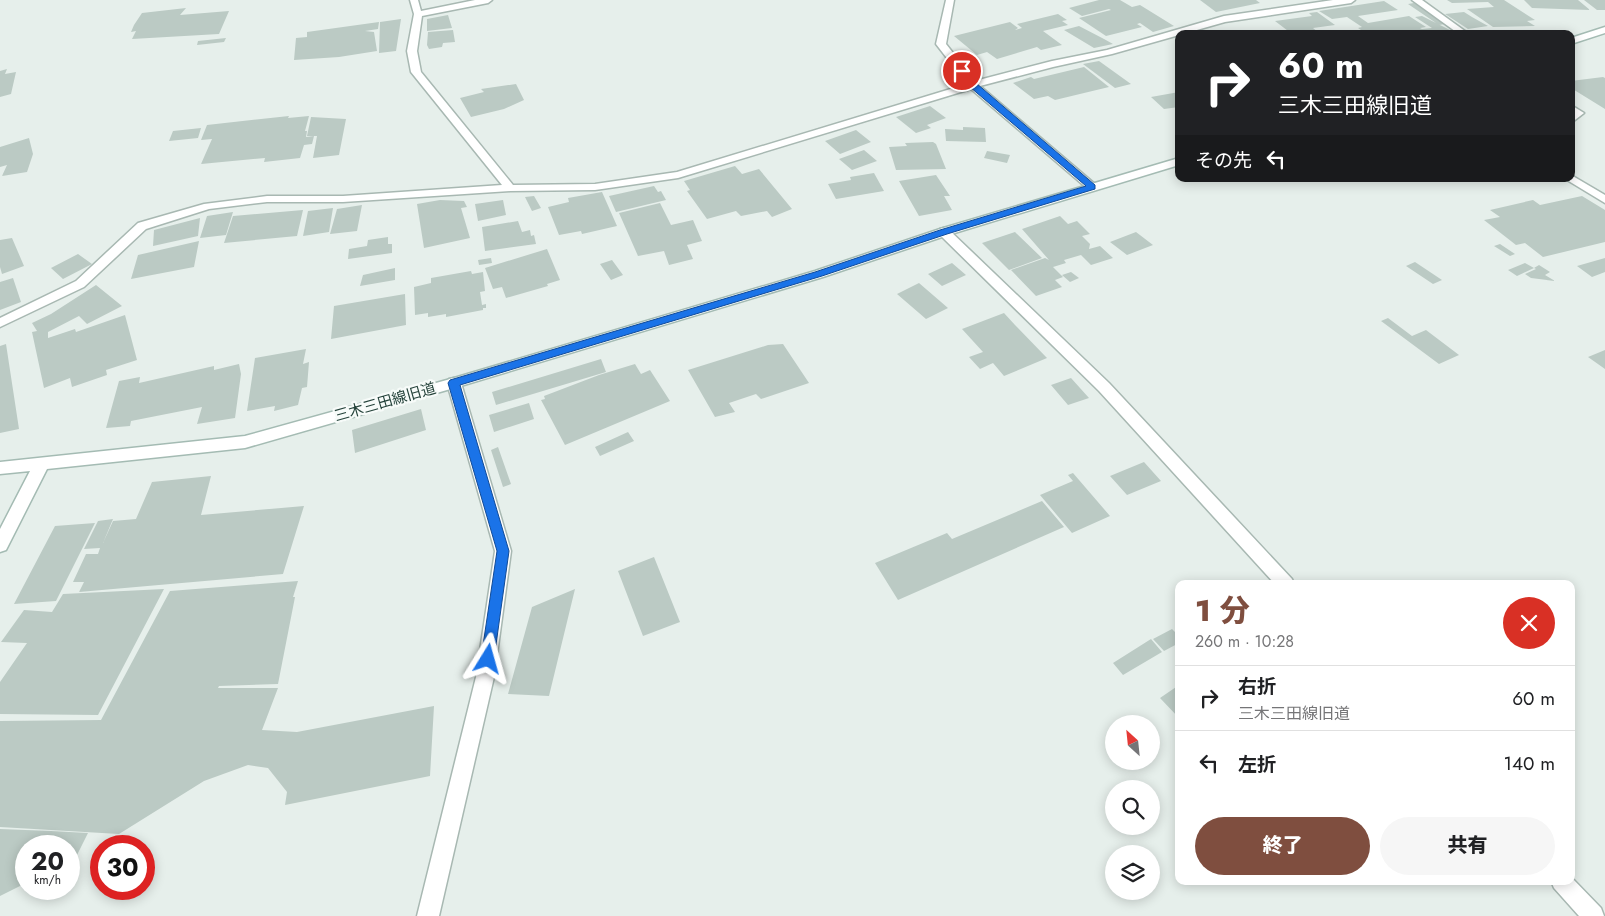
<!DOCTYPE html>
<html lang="ja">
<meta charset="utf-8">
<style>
body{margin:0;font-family:Jost,"Noto Sans JP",sans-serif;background:#f6f6f6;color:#202124;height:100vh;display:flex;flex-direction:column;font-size:19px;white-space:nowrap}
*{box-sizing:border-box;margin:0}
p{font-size:16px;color:#757577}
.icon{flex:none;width:28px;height:28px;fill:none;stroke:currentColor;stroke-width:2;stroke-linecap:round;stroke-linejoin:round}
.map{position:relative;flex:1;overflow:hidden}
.panel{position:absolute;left:1175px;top:580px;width:400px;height:305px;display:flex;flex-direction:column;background:#fff;border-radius:10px;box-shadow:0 2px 12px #0003}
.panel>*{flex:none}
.guide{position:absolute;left:1175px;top:30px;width:400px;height:152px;border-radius:10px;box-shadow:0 2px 12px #0003;background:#202124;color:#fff;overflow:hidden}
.needle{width:32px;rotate:333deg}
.buttons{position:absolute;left:1105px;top:715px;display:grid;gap:10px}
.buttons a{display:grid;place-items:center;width:55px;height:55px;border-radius:50%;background:#fff;box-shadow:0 2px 12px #0003;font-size:25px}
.speed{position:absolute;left:15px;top:835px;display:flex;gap:10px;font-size:25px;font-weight:700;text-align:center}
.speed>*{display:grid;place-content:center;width:65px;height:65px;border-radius:50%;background:#fff;box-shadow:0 2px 12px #0003;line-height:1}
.speed small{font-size:12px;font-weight:400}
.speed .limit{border:8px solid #d22;background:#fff;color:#111}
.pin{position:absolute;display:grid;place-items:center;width:42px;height:42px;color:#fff;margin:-21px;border:2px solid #fff;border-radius:50%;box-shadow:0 1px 5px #0007}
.me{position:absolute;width:55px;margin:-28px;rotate:8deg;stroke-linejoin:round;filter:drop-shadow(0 0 4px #0008)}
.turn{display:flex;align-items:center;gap:18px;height:105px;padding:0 20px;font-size:22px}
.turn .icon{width:65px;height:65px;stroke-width:2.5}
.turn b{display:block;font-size:35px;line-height:42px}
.then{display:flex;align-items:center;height:48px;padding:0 20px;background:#0003;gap:10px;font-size:19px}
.round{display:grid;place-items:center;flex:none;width:52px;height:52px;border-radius:26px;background:#f6f6f6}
.overview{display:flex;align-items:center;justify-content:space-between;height:85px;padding:0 20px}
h1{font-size:30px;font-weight:800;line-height:38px;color:#7f4e3f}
.action{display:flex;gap:10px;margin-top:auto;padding:10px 20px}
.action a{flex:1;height:58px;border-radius:30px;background:#7f4e3f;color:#fff;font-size:20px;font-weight:800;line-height:58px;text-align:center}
.action a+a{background:#f6f6f6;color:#202124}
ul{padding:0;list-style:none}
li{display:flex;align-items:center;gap:15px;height:65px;padding:0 20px;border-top:1px solid #e0e0e0}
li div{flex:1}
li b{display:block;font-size:19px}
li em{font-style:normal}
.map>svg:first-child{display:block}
.building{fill:#bbcac4}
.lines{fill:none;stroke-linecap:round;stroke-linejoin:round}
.street-casing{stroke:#a8b8b2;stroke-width:3}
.secondary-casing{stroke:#a4bbb3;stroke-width:3}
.street{fill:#fff;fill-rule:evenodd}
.secondary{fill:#fff;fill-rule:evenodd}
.route{fill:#1a73e8;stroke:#114b97}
.labels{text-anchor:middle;stroke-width:4.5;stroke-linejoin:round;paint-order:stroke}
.street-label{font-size:15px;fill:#24423a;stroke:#f7fbf9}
</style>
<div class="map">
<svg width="1605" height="916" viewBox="0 0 1605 916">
<rect width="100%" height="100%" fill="#e6efeb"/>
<path class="building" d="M 1099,0 L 1120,0 L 1132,7 L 1140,5 L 1174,26 L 1153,32 L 1140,23 L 1137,24 L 1142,27 L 1106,36 L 1079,18 L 1111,10 L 1109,9 L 1082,16 L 1069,8 Z
M 1200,0 L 1256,0 L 1260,3 L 1216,12 Z
M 1447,0 L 1504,0 L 1535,20 L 1527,21 L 1535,26 L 1493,27 L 1467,9 L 1494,7 L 1488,2 L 1452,3 Z
M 1524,0 L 1578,0 L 1590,10 L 1532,8 Z
M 1584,0 L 1605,0 L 1605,10 L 1597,10 Z
M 1384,1 L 1398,10 L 1358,16 L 1368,23 L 1409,16 L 1426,27 L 1420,28 L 1422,29 L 1432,28 L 1415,17 L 1422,16 L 1458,34 L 1367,34 L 1358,28 L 1362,27 L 1347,17 L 1332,19 L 1319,11 Z
M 1414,3 L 1445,24 L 1439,25 L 1408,4 Z
M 186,8 L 180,15 L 229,11 L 219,34 L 132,39 L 136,31 L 131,32 L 134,25 L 142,13 Z
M 1317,12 L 1335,25 L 1313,28 L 1319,33 L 1292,34 L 1275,21 L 1312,16 L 1309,13 Z
M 1464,12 L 1472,17 L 1488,26 L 1468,29 L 1445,14 Z
M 1058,14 L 1067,20 L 1062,21 L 1068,25 L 1043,31 L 1062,45 L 1041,50 L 1037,47 L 997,59 L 987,52 L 977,55 L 954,36 L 1010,22 L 1018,28 L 1015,30 L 1022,28 L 1017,24 Z
M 448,15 L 452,28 L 427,31 L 427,19 Z
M 401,19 L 396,51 L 379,53 L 380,22 Z
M 379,22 L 378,29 L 365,31 L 374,32 L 377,51 L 339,57 L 294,60 L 296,38 L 307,37 L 307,32 Z
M 1079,26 L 1104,39 L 1113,44 L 1094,48 L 1064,30 Z
M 453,30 L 455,42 L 443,43 L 442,47 L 429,49 L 427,45 L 428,32 Z
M 226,38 L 224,42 L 197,45 L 198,41 Z
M 1099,61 L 1131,84 L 1115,88 L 1083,64 Z
M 1084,67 L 1109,87 L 1055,100 L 1048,96 L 1034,99 L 1013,83 L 1031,77 L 1034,79 Z
M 7,69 L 5,74 L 16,72 L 11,94 L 0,97 L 0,71 Z
M 1603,77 L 1605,78 L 1605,109 L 1571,88 L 1571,81 Z
M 516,84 L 524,100 L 504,109 L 471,117 L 460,98 L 484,92 L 481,89 Z
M 1179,92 L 1179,107 L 1164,109 L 1151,97 Z
M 930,106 L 946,118 L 927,125 L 931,128 L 916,133 L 896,117 Z
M 289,116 L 288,118 L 309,116 L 305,131 L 307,131 L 306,137 L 314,136 L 312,144 L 304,145 L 300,158 L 264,162 L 265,158 L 201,164 L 212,139 L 201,140 L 207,125 Z
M 311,117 L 346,119 L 339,155 L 313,158 L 317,136 L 307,136 Z
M 963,127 L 985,128 L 986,142 L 946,141 L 945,129 L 963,130 Z
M 201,128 L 198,138 L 169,141 L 173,131 Z
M 856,130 L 871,142 L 840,154 L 825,141 Z
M 29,138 L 33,154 L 27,172 L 2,176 L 7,165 L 0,167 L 0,147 Z
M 933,142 L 936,144 L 946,169 L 896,170 L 889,147 L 907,146 L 905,143 Z
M 864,150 L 877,161 L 852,170 L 839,159 Z
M 987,151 L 1010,155 L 1007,163 L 984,158 Z
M 735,166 L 742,174 L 759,169 L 792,209 L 772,217 L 767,211 L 741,216 L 736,211 L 707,219 L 687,191 L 690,190 L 684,181 Z
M 874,173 L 884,191 L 836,199 L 828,184 L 851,180 L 850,177 Z
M 936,175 L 950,196 L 944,196 L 952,210 L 919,216 L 899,181 Z
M 654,186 L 658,192 L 661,191 L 666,200 L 616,212 L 609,196 Z
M 602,192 L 617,226 L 582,234 L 581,231 L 559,235 L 548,207 L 569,202 L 568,198 Z
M 534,196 L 541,208 L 532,211 L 525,197 Z
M 1582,196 L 1605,210 L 1605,242 L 1543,257 L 1525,243 L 1516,245 L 1484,220 L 1500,217 L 1490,210 L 1533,200 L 1540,205 Z
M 440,200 L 464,201 L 467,207 L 461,208 L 470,238 L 424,248 L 417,204 Z
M 503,200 L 506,215 L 478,221 L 475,204 Z
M 660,203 L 671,225 L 693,220 L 702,241 L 687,245 L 693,259 L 669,265 L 664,251 L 638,256 L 619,213 Z
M 362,205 L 357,231 L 330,234 L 337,209 Z
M 333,208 L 329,232 L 303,236 L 308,211 Z
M 303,210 L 297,236 L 224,243 L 233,216 Z
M 233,212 L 226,235 L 200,238 L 207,216 Z
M 1060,216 L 1068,224 L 1077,221 L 1090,234 L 1082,236 L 1090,244 L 1089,249 L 1100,246 L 1113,258 L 1091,265 L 1081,255 L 1064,260 L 1066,263 L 1053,267 L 1063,277 L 1055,280 L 1062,287 L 1036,296 L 1011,270 L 1045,258 L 1049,260 L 1022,229 Z
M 200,218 L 198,236 L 153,246 L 154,230 Z
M 518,221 L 522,232 L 530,230 L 531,236 L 534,235 L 536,244 L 485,251 L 482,227 Z
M 1015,232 L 1042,258 L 1009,270 L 982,243 Z
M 1136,232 L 1153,245 L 1127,255 L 1110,242 Z
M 388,237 L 388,244 L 392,244 L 392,253 L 348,259 L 349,249 L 367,246 L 368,240 Z
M 12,238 L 24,266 L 2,274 L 0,267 L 0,240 Z
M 199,241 L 194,267 L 131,279 L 138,255 Z
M 1500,244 L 1515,254 L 1510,256 L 1494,246 Z
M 547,249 L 560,280 L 547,284 L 548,286 L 506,298 L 502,287 L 493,289 L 485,268 Z
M 78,254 L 92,264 L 63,279 L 51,268 Z
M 491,258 L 492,263 L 479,265 L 478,260 Z
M 1605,258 L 1605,272 L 1592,277 L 1577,266 Z
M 612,260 L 623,275 L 611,280 L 600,264 Z
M 1415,262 L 1442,280 L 1433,284 L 1406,266 Z
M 952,263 L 966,275 L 942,286 L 928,274 Z
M 1525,263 L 1534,268 L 1539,265 L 1550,272 L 1545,275 L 1555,281 L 1531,278 L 1525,274 L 1536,269 L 1534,268 L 1517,276 L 1508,270 Z
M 395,268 L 395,280 L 360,286 L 363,275 Z
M 471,271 L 472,274 L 483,272 L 485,291 L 480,292 L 482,305 L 486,304 L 486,308 L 483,308 L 483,310 L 446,317 L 446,314 L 428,317 L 428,313 L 415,315 L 414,287 L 431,283 L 431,278 Z
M 1071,272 L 1079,278 L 1070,282 L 1062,275 Z
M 13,278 L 21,302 L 0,310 L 0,282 Z
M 919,283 L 948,308 L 926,319 L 897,294 Z
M 96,285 L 122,306 L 87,324 L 79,316 L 48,332 L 48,338 L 75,329 L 76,332 L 125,315 L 137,360 L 106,370 L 107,375 L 72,387 L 70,378 L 44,388 L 32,332 L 37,331 L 32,323 L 51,314 Z
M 405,294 L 406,325 L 331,339 L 334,306 Z
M 1004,313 L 1015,325 L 1047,358 L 1004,376 L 993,363 L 980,369 L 969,357 L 983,352 L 962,329 Z
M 1388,318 L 1412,336 L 1426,330 L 1459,355 L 1439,364 L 1381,321 Z
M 6,344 L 19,429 L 0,433 L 0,346 Z
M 783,344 L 809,383 L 761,399 L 756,394 L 729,403 L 735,412 L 715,417 L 688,370 L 768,345 Z
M 306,349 L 303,364 L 309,362 L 307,387 L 302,388 L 298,405 L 274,411 L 275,406 L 247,411 L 255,358 Z
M 1605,350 L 1605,369 L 1588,357 Z
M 601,359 L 606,372 L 496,405 L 492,392 Z
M 239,364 L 241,374 L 235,418 L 197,424 L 202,407 L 131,421 L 130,426 L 106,428 L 119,381 L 140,377 L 139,383 L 214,366 L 214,370 Z
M 635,364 L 641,374 L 650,370 L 670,401 L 565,445 L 541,400 L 545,399 L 544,396 L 599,375 Z
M 1071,378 L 1089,398 L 1068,405 L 1051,385 Z
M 529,403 L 534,419 L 494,432 L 489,415 Z
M 421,409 L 426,430 L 355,453 L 352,430 Z
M 628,432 L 634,441 L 600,456 L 595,447 Z
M 498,447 L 511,484 L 503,487 L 491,450 Z
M 1144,462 L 1161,481 L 1127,495 L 1110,476 Z
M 1073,473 L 1110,516 L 1072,533 L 1040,495 L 1073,481 L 1068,475 Z
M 211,476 L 201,515 L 304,506 L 283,574 L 79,592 L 84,582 L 73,582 L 86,554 L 98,554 L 100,548 L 84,549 L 98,521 L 113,519 L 103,543 L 113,521 L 136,519 L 152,482 Z
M 1042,501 L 1064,527 L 898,600 L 875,563 L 947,533 L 952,539 Z
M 95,523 L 56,601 L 14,604 L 55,526 Z
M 654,557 L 680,622 L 643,636 L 618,571 Z
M 298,581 L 293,597 L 295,597 L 278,684 L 219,686 L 218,688 L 278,688 L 262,730 L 297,732 L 434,706 L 430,776 L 285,805 L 287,792 L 268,768 L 248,765 L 204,781 L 119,834 L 0,827 L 0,721 L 101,720 L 170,591 Z
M 164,589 L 98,715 L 0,714 L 0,682 L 27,643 L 1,642 L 24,610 L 52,612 L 63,594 Z
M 575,589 L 549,696 L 508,694 L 532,607 Z
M 1172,629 L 1179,636 L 1179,643 L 1164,651 L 1153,639 Z
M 1151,639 L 1162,652 L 1123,675 L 1113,663 Z
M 1179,685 L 1179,718 L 1160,698 Z
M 0,829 L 51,831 L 88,833 L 76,857 L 69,861 L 69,846 L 26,846 L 26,883 L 0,896 Z"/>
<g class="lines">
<g class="street-casing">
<path id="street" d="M 410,0 L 418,0 L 421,11 L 475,0 L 492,0 L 488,3 L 422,16 L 417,51 L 421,72 L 513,185 L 595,184 L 677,172 L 967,84 L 936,44 L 946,0 L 954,0 L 946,44 L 975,81 L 1052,61 L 1107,50 L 1224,16 L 1333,0 L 1355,0 L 1351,3 L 1225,22 L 1112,54 L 1053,67 L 980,86 L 1096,185 L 1098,187 L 1096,189 L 1088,189 L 971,89 L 678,178 L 595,190 L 510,191 L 343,202 L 267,202 L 209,209 L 146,229 L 84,287 L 0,327 L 0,318 L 76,281 L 138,223 L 204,204 L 267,196 L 343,196 L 502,185 L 411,72 L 407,51 L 414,14 Z
M 1412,0 L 1422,0 L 1469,34 L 1459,34 Z
M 1571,105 L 1584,113 L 1571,123 Z
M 1571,175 L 1605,195 L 1605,203 L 1567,180 L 1566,179 L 1571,179 Z
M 944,228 L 948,229 L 1109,383 L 1292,579 L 1294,584 L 1275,584 L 1099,391 L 940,235 L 938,232 L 940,229 Z
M 454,378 L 459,379 L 461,383 L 511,551 L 494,677 L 439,916 L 417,916 L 476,677 L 495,551 L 447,383 L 449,379 Z
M 1571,877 L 1601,908 L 1604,916 L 1579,916 L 1554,888 L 1551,881 L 1571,881 Z"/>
</g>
<g class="secondary-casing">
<path id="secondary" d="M 1605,27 L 1605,33 L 1571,44 L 1571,38 Z
M 1179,158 L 1179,165 L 948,235 L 823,277 L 454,388 L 245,448 L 47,469 L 6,550 L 0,552 L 0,529 L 30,471 L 0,474 L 0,462 L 245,436 L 454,378 L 815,271 L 940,229 Z"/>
</g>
<use href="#street" class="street"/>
<use href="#secondary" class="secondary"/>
</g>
<path class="route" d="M 960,70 L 965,70 L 976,83 L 1095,185 L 1095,189 L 947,234 L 822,276 L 460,385 L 509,551 L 494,659 L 492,663 L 488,665 L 483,663 L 481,659 L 497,551 L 448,383 L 450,380 L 815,272 L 940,230 L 1086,186 L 970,87 L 959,71 Z"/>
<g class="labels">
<g class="street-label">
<text transform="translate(385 402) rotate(-16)" y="5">三木三田線旧道</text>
</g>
</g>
</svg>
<div class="buttons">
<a><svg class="needle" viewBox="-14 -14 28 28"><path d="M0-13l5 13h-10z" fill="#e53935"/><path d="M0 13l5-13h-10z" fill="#757577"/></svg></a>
<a><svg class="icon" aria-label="search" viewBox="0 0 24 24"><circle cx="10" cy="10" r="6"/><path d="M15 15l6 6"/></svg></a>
<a><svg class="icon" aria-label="layers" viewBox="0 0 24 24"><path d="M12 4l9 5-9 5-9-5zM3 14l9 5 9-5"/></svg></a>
</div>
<div class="speed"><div>20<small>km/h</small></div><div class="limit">30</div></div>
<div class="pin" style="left:962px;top:71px;background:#d93025"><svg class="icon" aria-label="arrive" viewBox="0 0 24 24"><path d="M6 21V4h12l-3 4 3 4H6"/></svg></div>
<svg class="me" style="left:488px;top:659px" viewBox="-20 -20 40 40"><path d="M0-17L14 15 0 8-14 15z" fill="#1a73e8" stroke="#fff" stroke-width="4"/></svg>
<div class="guide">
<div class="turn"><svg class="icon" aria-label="right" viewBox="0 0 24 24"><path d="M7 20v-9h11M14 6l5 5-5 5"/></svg><div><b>60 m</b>三木三田線旧道</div></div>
<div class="then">その先<svg class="icon" aria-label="left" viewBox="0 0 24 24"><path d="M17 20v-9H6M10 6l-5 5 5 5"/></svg></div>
</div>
<section class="panel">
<div class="overview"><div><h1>1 分</h1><p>260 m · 10:28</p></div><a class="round" style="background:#d93025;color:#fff"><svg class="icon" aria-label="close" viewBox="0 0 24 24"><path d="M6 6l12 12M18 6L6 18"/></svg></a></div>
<ul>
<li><svg class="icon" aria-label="right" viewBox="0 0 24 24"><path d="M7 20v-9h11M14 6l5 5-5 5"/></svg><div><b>右折</b><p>三木三田線旧道</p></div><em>60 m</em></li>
<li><svg class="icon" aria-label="left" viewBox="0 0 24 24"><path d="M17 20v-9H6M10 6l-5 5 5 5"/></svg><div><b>左折</b></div><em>140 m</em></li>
</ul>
<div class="action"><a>終了</a><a>共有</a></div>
</section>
</div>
